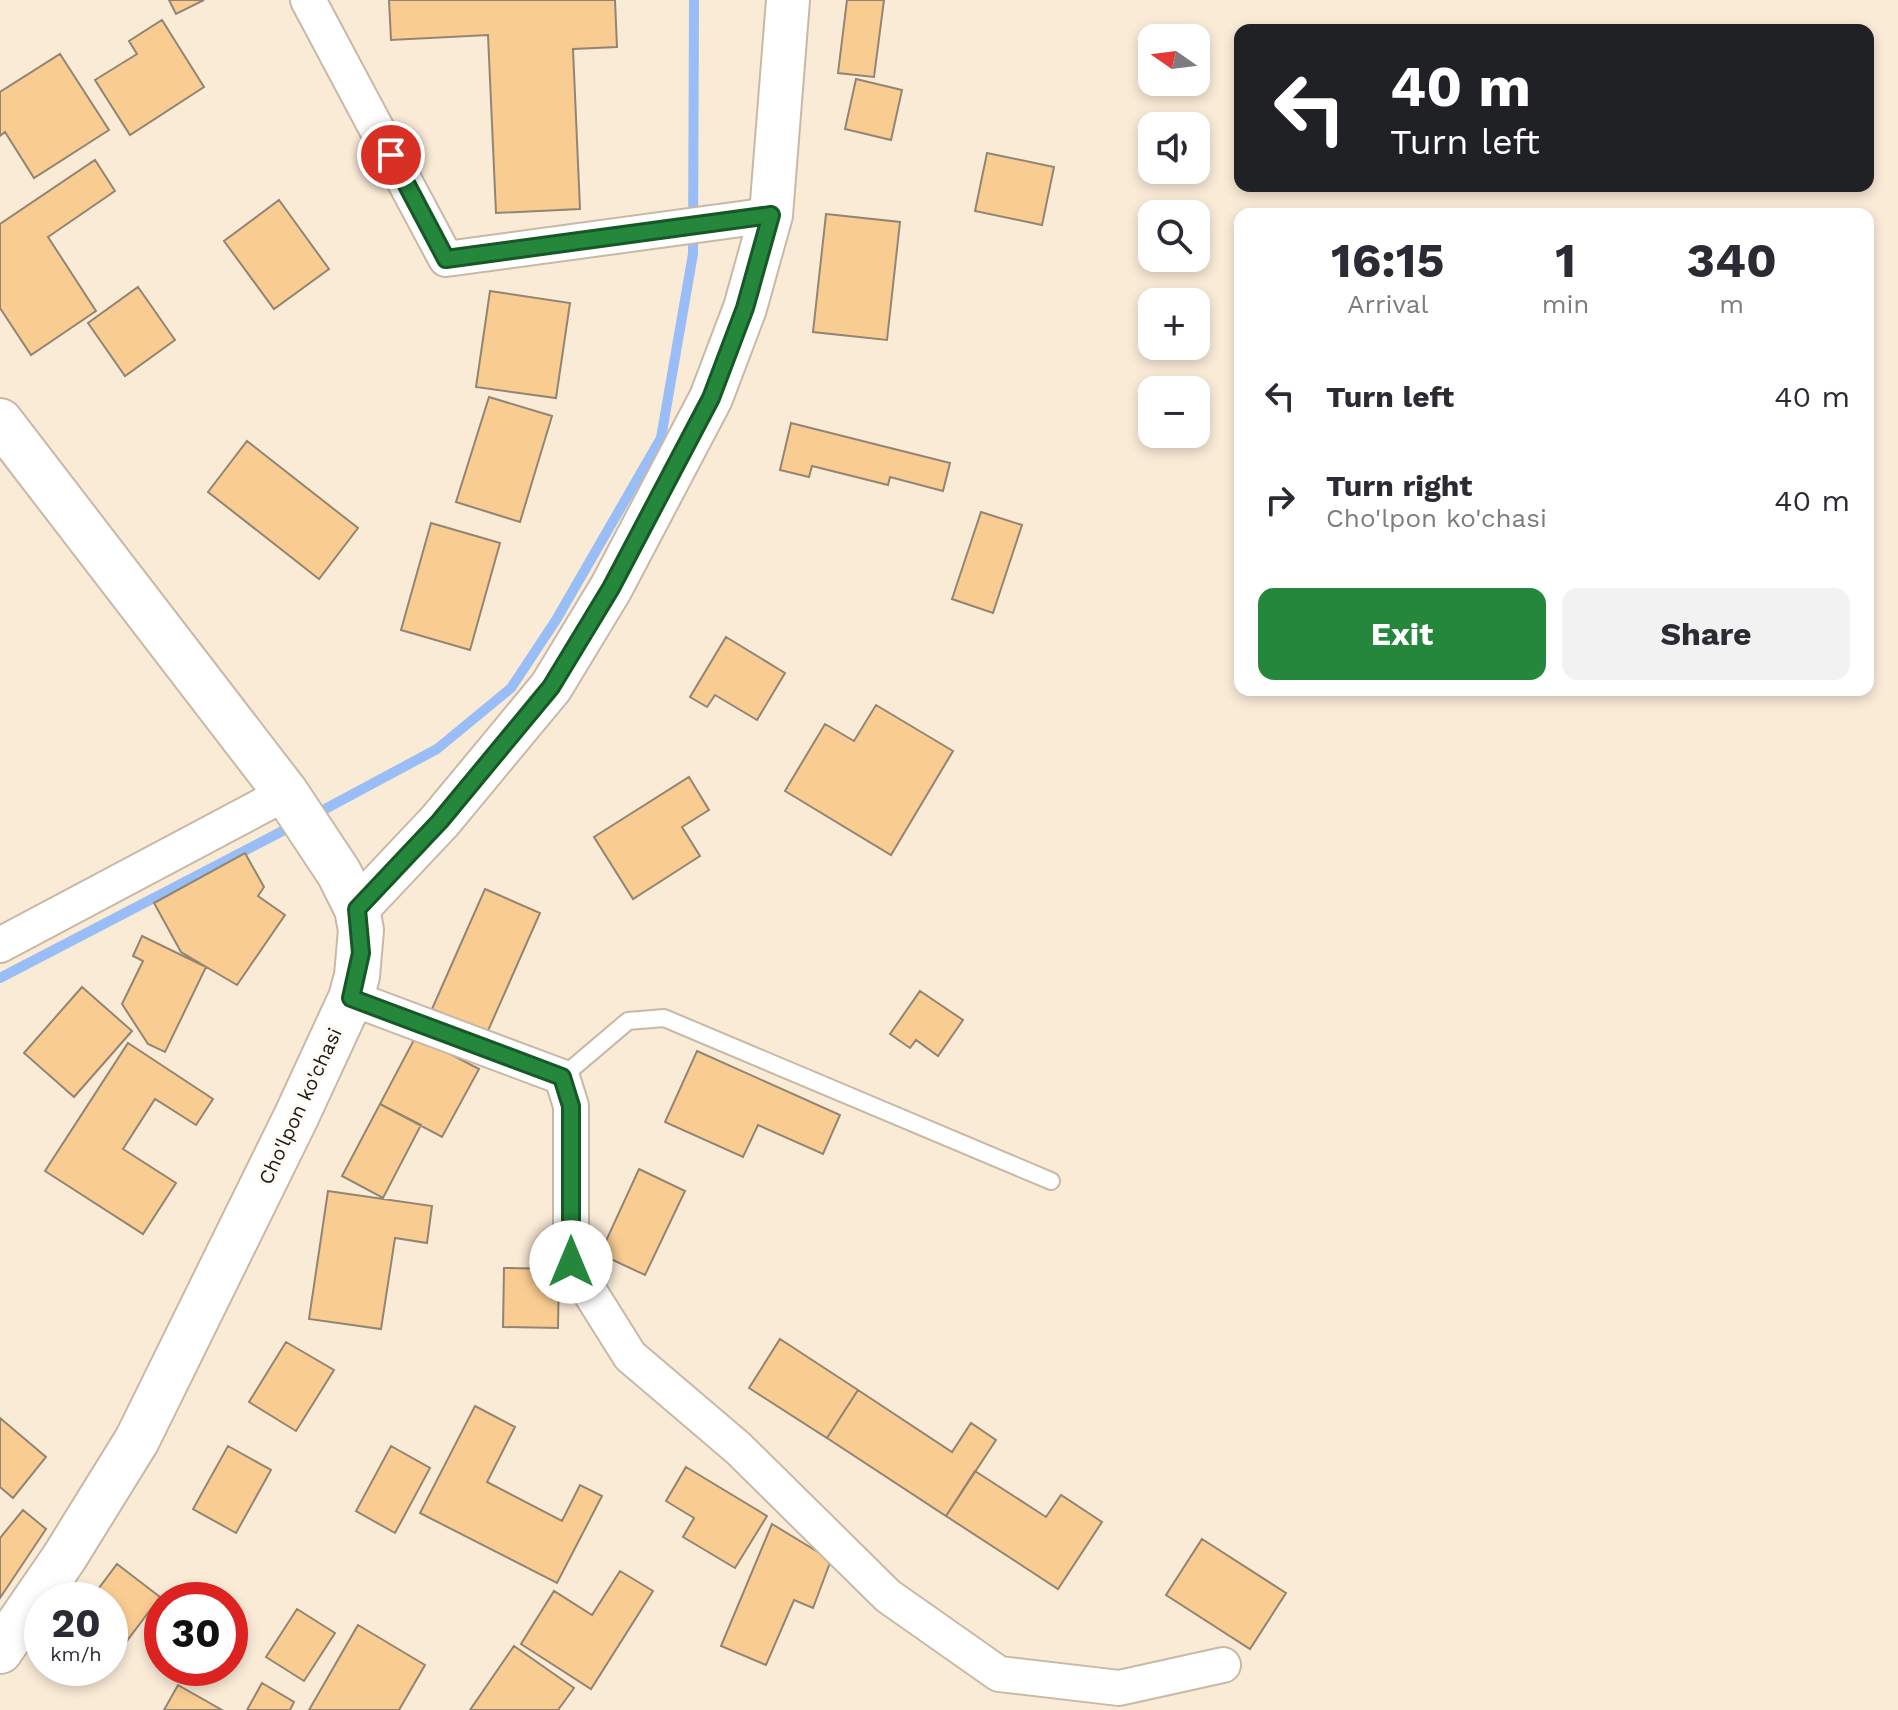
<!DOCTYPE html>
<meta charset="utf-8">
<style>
body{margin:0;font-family:"Work Sans",sans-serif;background:#f2f2f3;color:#2b2b33;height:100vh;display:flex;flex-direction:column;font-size:30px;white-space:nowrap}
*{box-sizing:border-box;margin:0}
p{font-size:26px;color:#7c7c81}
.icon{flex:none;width:44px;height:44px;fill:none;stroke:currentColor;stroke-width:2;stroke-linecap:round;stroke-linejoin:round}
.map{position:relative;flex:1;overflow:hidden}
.side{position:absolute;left:1234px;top:208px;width:640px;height:488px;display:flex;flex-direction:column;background:#fff;border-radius:16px;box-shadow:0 4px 12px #0003}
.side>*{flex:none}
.banner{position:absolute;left:1234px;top:24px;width:640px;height:168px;border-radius:16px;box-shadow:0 4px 12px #0003;background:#202124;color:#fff;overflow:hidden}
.needle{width:52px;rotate:284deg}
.controls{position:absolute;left:1138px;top:24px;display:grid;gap:16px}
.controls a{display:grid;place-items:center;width:72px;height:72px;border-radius:16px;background:#fff;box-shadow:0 4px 12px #0003;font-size:40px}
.speed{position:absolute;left:24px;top:1582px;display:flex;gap:16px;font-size:40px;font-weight:700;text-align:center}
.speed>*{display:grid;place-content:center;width:104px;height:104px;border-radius:50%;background:#fff;box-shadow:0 4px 12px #0003;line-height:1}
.speed small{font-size:20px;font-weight:400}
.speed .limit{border:12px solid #d22;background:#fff;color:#111}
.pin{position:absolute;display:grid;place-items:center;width:68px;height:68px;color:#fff;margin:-34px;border:4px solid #fff;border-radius:50%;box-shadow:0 2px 8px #0007}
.me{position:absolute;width:88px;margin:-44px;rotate:0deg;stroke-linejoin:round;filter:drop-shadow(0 0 6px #0008)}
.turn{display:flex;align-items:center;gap:28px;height:168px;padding:0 24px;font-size:36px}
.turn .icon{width:104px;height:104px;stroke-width:2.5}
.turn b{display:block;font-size:56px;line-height:68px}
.eta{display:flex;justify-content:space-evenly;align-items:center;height:136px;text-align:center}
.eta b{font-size:48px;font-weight:700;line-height:56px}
.action{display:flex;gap:16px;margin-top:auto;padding:16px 24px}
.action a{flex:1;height:92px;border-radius:16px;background:#24873c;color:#fff;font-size:32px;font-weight:700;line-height:92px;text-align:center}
.action a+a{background:#f2f2f3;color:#2b2b33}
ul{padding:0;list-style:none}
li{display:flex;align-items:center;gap:24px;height:104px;padding:0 24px}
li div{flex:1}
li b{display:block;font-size:30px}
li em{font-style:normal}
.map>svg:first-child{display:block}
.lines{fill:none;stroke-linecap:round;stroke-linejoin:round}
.stream{stroke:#99bdf6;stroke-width:10}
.building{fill:#f9cc92;stroke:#938573;stroke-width:2}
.service-casing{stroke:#c8b9a6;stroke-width:20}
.minor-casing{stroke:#c8b9a6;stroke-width:38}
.tertiary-casing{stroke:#c8b9a6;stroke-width:46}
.secondary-casing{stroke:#c8b9a6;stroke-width:48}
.service{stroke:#fff;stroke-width:16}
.minor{stroke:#fff;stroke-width:34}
.tertiary{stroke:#fff;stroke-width:42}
.secondary{stroke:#fff;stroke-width:44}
.route-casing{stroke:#175827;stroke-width:20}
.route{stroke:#24873c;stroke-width:14}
.labels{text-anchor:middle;stroke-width:6;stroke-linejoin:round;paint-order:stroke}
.street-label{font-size:20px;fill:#1c1710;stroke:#fdfaf6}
</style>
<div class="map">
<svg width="1898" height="1710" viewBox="0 0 1898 1710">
<rect width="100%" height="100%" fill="#faebd7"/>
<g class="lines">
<path class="stream" d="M 312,816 L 437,749 L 511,688 L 556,620 L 661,438 L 693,254 L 694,0
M 0,978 L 294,825"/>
</g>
<path class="building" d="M 169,0 L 204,0 L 176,14 Z
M 389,0 L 615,0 L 617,47 L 573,49 L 580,209 L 496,213 L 488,35 L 391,40 Z
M 847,0 L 884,0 L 874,77 L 838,73 Z
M 162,20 L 204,87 L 130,135 L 95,80 L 137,54 L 129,41 Z
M 60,54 L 109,130 L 34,178 L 5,132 L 0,136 L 0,92 Z
M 856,79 L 902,90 L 891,140 L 845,129 Z
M 987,153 L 1054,167 L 1042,225 L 975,211 Z
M 95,160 L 115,191 L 48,237 L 96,311 L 31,355 L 0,308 L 0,224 Z
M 279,200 L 329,269 L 274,309 L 224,241 Z
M 826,214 L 900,222 L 887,340 L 813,332 Z
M 138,287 L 175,340 L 125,376 L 88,323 Z
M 490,291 L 570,303 L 556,398 L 476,387 Z
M 489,397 L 552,416 L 520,522 L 456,502 Z
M 791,423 L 950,463 L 943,491 L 890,477 L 888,485 L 812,466 L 809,477 L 780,470 Z
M 247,441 L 358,528 L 319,579 L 208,492 Z
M 981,512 L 1022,525 L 993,613 L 952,599 Z
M 431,523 L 500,543 L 470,650 L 401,630 Z
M 726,637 L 785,673 L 757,720 L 715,695 L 707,707 L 690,697 Z
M 876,705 L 953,751 L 891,855 L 785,791 L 825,724 L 854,741 Z
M 689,777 L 709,810 L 682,827 L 700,856 L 633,899 L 594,837 Z
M 245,853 L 264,887 L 258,896 L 285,915 L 237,985 L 181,952 L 154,903 Z
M 485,889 L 540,913 L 487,1033 L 432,1009 Z
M 142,936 L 206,967 L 165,1052 L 148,1044 L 122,1004 L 143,961 L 133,956 Z
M 82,987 L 132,1031 L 74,1097 L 24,1053 Z
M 920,991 L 963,1020 L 938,1056 L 916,1040 L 910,1048 L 890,1034 Z
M 416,1036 L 479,1069 L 442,1137 L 380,1104 Z
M 128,1043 L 213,1099 L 196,1125 L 155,1099 L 123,1149 L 176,1183 L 143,1234 L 45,1171 Z
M 697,1051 L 840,1115 L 823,1154 L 758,1125 L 743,1157 L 665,1122 Z
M 380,1104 L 421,1125 L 383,1198 L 342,1176 Z
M 639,1169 L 685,1191 L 645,1275 L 600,1254 Z
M 328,1191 L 432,1206 L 427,1243 L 395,1238 L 381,1329 L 309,1319 Z
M 504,1268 L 559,1269 L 558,1328 L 503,1327 Z
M 780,1339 L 858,1390 L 827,1438 L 749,1388 Z
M 286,1342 L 334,1370 L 296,1431 L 249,1402 Z
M 858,1390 L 952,1452 L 971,1423 L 996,1440 L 946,1516 L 827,1438 Z
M 475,1406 L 515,1427 L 487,1482 L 562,1521 L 580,1485 L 602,1496 L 557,1583 L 420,1513 Z
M 0,1418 L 46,1457 L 13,1498 L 0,1487 Z
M 228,1446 L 271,1470 L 236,1533 L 193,1509 Z
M 391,1446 L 430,1468 L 395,1533 L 356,1511 Z
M 686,1467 L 767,1516 L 735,1568 L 683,1537 L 694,1518 L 666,1501 Z
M 975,1471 L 1046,1517 L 1061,1495 L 1102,1522 L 1058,1589 L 946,1516 Z
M 23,1510 L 46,1529 L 0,1598 L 0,1538 Z
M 772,1524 L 831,1560 L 813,1608 L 794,1600 L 766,1665 L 721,1646 Z
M 1202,1539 L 1286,1593 L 1250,1649 L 1166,1595 Z
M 117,1564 L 160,1597 L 117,1654 L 110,1649 L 110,1600 L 90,1600 Z
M 620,1571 L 653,1591 L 591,1689 L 521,1644 L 554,1591 L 592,1615 Z
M 297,1609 L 335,1633 L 304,1681 L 266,1657 Z
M 358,1625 L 425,1665 L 399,1710 L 309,1710 Z
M 514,1646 L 574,1688 L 558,1710 L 470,1710 Z
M 262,1683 L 294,1702 L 290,1710 L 247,1710 Z
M 178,1685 L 222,1710 L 164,1710 Z"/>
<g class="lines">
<g class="service-casing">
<path id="service" d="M 562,1077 L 628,1021 L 664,1018 L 1051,1181"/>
</g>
<g class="minor-casing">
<path id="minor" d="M 308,0 L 446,259 L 771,215
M 0,945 L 286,793
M 351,998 L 562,1077 L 571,1106 L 571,1262 L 630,1356 L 738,1448 L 888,1596 L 999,1674 L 1119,1688 L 1223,1665"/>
</g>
<g class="tertiary-casing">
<path id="tertiary" d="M 357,909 L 440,821 L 551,687 L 611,588 L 711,398 L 745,308 L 771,215 L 788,0"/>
</g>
<g class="secondary-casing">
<path id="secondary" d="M 0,421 L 286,793 L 339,873 L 357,909 L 361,930 L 357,976 L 351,998 L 296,1117 L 137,1440 L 64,1558 L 0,1651"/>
</g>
<use href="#service" class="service"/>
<use href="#minor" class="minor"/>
<use href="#tertiary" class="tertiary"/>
<use href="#secondary" class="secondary"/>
</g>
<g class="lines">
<g class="route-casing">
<path id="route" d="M 391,155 L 446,259 L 771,215 L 745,308 L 711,398 L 611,588 L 551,687 L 440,821 L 357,909 L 361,953 L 351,998 L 562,1077 L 571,1106 L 571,1262"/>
</g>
<use href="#route" class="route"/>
</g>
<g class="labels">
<g class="street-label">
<text transform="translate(300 1106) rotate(-65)" y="7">Cho'lpon ko'chasi</text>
</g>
</g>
</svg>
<div class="controls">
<a><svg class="needle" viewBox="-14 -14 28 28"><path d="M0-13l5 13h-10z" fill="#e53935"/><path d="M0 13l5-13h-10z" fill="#7c7c81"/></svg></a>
<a><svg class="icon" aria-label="sound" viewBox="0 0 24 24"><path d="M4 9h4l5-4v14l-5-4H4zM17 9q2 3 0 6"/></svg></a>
<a><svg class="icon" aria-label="search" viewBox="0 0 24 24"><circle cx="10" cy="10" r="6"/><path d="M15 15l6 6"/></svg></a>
<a>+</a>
<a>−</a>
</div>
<div class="speed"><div>20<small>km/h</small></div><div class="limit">30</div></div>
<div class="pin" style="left:391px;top:155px;background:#d93025"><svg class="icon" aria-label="arrive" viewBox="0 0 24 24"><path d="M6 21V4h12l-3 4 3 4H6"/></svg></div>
<svg class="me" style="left:571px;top:1262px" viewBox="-20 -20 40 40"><circle r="19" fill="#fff"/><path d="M0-13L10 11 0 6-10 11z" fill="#24873c"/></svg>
<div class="banner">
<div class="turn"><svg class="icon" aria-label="left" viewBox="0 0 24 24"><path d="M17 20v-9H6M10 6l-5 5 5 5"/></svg><div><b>40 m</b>Turn left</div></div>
</div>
<section class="side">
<div class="eta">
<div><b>16:15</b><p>Arrival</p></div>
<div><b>1</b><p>min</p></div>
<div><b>340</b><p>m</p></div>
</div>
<ul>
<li><svg class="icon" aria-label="left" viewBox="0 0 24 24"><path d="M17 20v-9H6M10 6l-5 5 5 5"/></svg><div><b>Turn left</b></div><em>40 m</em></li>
<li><svg class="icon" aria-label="right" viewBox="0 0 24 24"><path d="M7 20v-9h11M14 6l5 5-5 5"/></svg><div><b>Turn right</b><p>Cho'lpon ko'chasi</p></div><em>40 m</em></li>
</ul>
<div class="action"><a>Exit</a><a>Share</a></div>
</section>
</div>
